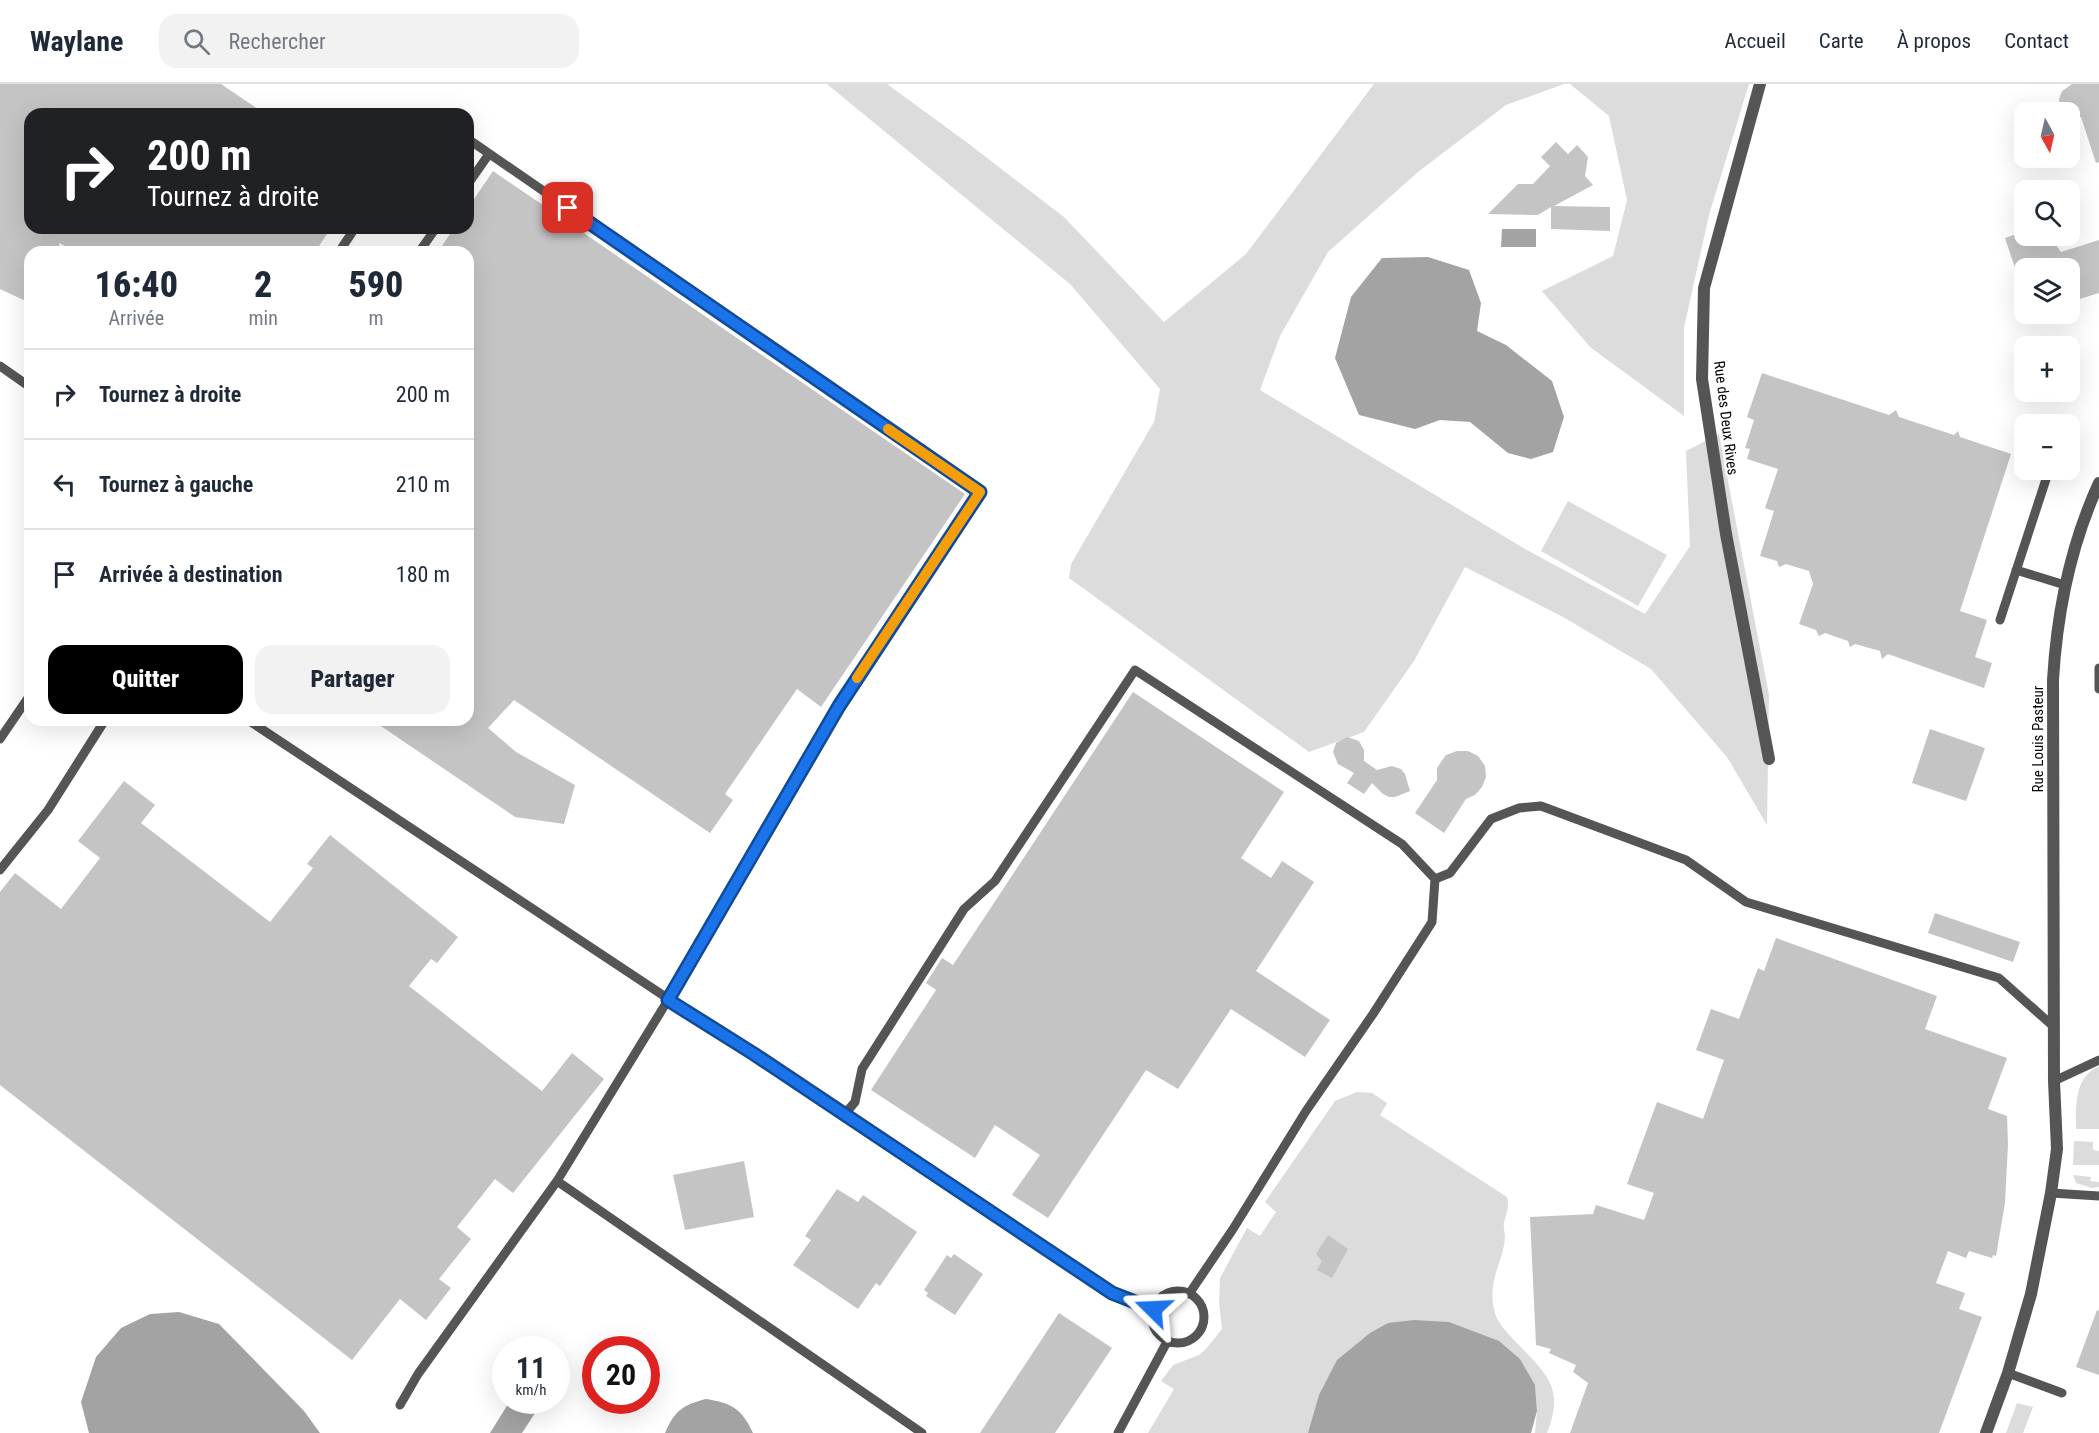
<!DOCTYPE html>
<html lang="fr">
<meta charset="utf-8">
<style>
body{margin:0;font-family:"Roboto Condensed",sans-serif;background:#f2f2f3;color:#1f2937;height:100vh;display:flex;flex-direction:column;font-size:22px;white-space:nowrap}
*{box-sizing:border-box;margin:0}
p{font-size:20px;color:#747a83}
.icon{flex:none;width:33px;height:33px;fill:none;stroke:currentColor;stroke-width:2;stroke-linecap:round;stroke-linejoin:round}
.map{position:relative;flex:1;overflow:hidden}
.details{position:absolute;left:24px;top:162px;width:450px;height:480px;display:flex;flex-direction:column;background:#fff;border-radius:18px;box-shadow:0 6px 24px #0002}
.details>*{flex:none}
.hud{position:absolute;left:24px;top:24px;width:450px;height:126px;border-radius:18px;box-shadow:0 6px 24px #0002;background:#202124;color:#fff;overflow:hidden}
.needle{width:39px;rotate:172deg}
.buttons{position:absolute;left:2014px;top:18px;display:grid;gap:12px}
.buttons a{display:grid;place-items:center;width:66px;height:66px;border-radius:12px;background:#fff;box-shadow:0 6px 24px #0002;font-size:30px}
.speed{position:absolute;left:492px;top:1252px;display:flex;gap:12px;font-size:30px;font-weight:700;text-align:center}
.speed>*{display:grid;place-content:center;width:78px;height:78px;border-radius:50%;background:#fff;box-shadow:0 6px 24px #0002;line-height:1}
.speed small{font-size:15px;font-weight:400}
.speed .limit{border:9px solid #d22;background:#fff;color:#111}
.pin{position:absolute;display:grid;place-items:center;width:51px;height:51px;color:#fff;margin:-26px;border-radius:12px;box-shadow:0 3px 9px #0006}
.me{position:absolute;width:66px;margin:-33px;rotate:291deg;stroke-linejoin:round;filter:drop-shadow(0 0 4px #0008)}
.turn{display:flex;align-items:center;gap:21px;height:126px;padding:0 24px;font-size:27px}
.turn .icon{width:78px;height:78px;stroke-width:2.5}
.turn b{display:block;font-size:42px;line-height:51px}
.eta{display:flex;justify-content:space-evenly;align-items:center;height:102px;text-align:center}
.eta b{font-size:36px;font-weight:800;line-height:42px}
.cta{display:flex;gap:12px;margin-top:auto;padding:12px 24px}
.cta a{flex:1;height:69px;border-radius:18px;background:#000;color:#fff;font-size:24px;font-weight:800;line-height:69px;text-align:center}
.cta a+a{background:#f2f2f3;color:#1f2937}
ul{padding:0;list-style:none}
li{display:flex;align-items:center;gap:18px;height:90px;padding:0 24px;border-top:2px solid #e0e1e3}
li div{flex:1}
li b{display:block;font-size:22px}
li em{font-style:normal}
header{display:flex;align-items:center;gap:36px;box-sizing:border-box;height:84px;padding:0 30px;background:#fff;border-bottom:2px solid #e0e1e3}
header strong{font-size:28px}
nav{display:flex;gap:33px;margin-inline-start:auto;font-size:21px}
.search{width:420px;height:54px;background:#f2f2f3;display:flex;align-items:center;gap:15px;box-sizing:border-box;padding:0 21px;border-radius:18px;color:#747a83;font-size:22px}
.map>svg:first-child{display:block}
.green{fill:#dcdcdc}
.water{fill:#a3a3a3}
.building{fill:#c4c4c4}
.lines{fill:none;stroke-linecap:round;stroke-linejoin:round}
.lane{stroke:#555;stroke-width:9}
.street{stroke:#555;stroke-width:12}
.route-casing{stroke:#114b97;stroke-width:15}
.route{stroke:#1a73e8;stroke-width:10}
.slow{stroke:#f59e0b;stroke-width:10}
.labels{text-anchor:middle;stroke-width:5;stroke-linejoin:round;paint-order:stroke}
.street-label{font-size:15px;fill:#000;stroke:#fff}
</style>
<header>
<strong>Waylane</strong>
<div class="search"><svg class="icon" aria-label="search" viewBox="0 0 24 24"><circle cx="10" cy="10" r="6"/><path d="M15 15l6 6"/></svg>Rechercher</div>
<nav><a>Accueil</a><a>Carte</a><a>À propos</a><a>Contact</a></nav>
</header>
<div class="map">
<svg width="2099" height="1349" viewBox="0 0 2099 1349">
<rect width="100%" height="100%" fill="#fff"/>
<path class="green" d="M 827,0 L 887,0 L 965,57 L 1064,133 L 1164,238 L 1246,170 L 1374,0 L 1564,0 L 1506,21 L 1418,88 L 1328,168 L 1280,252 L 1260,306 L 1527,466 L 1645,530 L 1690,462 L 1686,367 L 1719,350 L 1769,611 L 1767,741 L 1727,673 L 1651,585 L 1563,533 L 1465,483 L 1414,577 L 1364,648 L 1309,668 L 1069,494 L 1071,480 L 1154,338 L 1160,305 L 1070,200 Z
M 1570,0 L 1749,0 L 1709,131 L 1684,244 L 1684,332 L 1590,263 L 1542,207 L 1613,172 L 1627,116 L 1609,32 Z
M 1568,417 L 1667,471 L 1638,522 L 1541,467 Z
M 2099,982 L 2099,1045 L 2076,1045 C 2076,1022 2074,993 2099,982 Z
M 1357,1008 L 1372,1009 L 1387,1019 L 1380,1031 L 1507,1113 C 1510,1123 1506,1129 1504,1139 C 1503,1144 1505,1148 1505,1153 C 1503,1181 1486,1196 1495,1229 C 1497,1238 1507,1248 1513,1255 C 1544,1288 1566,1301 1547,1349 L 1535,1349 L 1537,1327 L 1535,1301 L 1308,1349 L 1148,1349 L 1174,1305 L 1161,1297 L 1173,1281 L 1199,1271 L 1205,1266 L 1222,1245 L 1219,1219 L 1220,1194 L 1247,1144 L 1260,1152 L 1276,1128 L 1265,1118 L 1335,1017 Z
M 2074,1057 L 2093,1058 L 2093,1066 L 2099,1067 L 2099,1081 L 2073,1081 Z
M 2073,1091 L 2091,1093 L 2090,1097 L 2099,1098 L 2099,1103 L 2092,1104 L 2076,1099 Z
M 2017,1319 L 2033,1323 L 2023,1349 L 2006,1349 Z"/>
<path class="water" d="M 1502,145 L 1536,145 L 1536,163 L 1501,163 Z
M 1428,173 L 1469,186 L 1481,219 L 1477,247 L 1506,261 L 1552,297 L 1564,333 L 1553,368 L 1531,375 L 1508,369 L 1470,338 L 1440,336 L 1415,345 L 1359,331 L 1335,274 L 1351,213 L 1382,174 Z
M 179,1228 L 219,1240 L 304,1327 L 320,1349 L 89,1349 L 81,1318 L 96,1273 L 121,1244 L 150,1230 Z
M 1414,1236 L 1449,1238 L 1499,1257 L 1520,1275 L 1535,1301 L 1537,1327 L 1531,1349 L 1308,1349 L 1319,1311 L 1337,1276 L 1370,1249 L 1388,1239 Z
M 706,1315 C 732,1319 742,1325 753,1349 L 665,1349 C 675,1326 683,1321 706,1315 Z
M 510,1317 L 536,1317 L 541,1320 L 522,1349 L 490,1349 Z"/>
<path class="building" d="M 0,0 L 221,0 L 265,30 L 30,30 L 30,144 L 331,144 L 315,168 L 73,168 L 60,159 L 56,168 L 30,168 L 30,219 L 0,205 Z
M 2072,0 L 2099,0 L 2099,78 L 2096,79 L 2081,33 L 2070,32 L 2070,28 L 2064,28 L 2060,22 L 2059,15 L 2062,7 Z
M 1556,58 L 1568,70 L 1577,61 L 1588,73 L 1585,92 L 1593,101 L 1554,122 L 1610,123 L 1610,147 L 1551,145 L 1551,123 L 1538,131 L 1488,130 L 1518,100 L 1533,100 L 1550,82 L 1541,73 Z
M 493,87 L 965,410 L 821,623 L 797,605 L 725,710 L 733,716 L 710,749 L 514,616 L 488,644 L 516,668 L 575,701 L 564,740 L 515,733 L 372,636 L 468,636 L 468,168 L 438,168 L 454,144 L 468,144 L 468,124 Z
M 2025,147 L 2025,152 L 2049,152 L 2061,168 L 2099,156 L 2099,209 L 2070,218 L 2070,184 L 2015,184 L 2005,154 Z
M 1762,289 L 1889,331 L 1896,326 L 1899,333 L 1954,351 L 1958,347 L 1960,353 L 2011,370 L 1960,527 L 1987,536 L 1975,573 L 1992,579 L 1984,604 L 1888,570 L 1882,575 L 1880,567 L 1855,560 L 1850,563 L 1848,557 L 1825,549 L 1819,552 L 1816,546 L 1799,540 L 1813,500 L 1809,487 L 1786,480 L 1779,483 L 1777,477 L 1760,472 L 1774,427 L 1765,424 L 1778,385 L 1747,375 L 1750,365 L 1745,364 L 1754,336 L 1747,333 Z
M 1133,608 L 1284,708 L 1241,774 L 1271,794 L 1282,777 L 1314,798 L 1256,887 L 1330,936 L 1305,973 L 1231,925 L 1178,1005 L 1146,986 L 1048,1134 L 1012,1111 L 1040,1071 L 995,1041 L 975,1074 L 871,1006 L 936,906 L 926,899 L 942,874 L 953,881 Z
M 1930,645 L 1985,664 L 1966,717 L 1912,699 Z
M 1347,653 L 1359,657 L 1364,666 L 1364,677 L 1377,686 L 1392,682 L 1401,685 L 1405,690 L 1410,707 L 1395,713 L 1389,713 L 1383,710 L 1372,699 L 1364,710 L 1347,699 L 1354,689 L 1338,680 L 1333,668 L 1336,659 Z
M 1457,667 L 1468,667 L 1478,672 L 1485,682 L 1486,693 L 1482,703 L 1475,711 L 1466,715 L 1444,749 L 1415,729 L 1437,696 L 1437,684 L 1441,678 L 1446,671 Z
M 124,697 L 155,721 L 141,739 L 270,838 L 313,784 L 307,780 L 330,751 L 458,853 L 437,879 L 431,875 L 409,902 L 542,1007 L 572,969 L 604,995 L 513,1109 L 495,1095 L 457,1143 L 471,1155 L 439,1195 L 451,1204 L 426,1236 L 400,1215 L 352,1276 L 0,1001 L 0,808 L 15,789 L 61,825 L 100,774 L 78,757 Z
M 1935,829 L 2020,858 L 2013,878 L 1928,849 Z
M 1776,854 L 1937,912 L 1925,945 L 2007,974 L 1988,1025 L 2007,1032 L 2008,1060 L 2005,1119 L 1996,1172 L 1993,1171 L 1992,1174 L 1969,1167 L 1966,1174 L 1948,1167 L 1936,1199 L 1965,1209 L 1959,1225 L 1982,1233 L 1939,1349 L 1570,1349 L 1588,1299 L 1573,1288 L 1576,1281 L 1549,1269 L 1551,1265 L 1536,1261 L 1530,1133 L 1593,1130 L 1596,1121 L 1644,1136 L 1654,1109 L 1627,1100 L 1657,1018 L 1703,1035 L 1724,976 L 1696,966 L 1711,925 L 1739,935 L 1758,884 L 1764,887 Z
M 744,1077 L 754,1133 L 685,1146 L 673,1091 Z
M 837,1105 L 858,1118 L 863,1111 L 917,1148 L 880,1202 L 876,1199 L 858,1225 L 793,1181 L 811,1156 L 805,1152 Z
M 1328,1151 L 1348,1165 L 1332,1194 L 1317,1186 L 1322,1177 L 1316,1170 Z
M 954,1170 L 983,1190 L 955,1231 L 926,1212 L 928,1209 L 924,1206 L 947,1171 L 951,1174 Z
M 2097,1226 L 2099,1227 L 2099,1291 L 2076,1283 Z
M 1059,1229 L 1112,1264 L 1055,1349 L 980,1349 Z"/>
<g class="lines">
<path class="lane" d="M 468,100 L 489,70
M 339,168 L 355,144
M 419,168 L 436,144
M 0,282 L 30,303
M 2016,486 L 2065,501
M 2000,536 L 2049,386
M 2099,584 L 2099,605
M 248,636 L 1112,1209 L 1153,1225
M 0,655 L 30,611
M 0,786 L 48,726 L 105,636
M 1435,795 L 1450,789 L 1491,735 L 1519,724 L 1541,722 L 1686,776 L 1746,818 L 1999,894 L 2054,943
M 2054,997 L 2099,976
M 844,1031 L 855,1018 L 862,985 L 964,825 L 995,797 L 1135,586 L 1402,760 L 1435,795 L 1432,838 L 1373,930 L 1306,1027 L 1233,1145 L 1189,1210
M 557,1097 L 922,1349
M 2051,1109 L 2099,1112
M1152 1233a26 26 0 1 1 52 0a26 26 0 1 1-52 0Z
M 2008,1289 L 2062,1309
M 400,1321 L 418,1290 L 557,1097 L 668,916 L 839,622 L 980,408 L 468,55
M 1118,1349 L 1168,1256"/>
<path class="street" d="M 1760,0 L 1704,204 L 1702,295 L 1726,450 L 1769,675
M 1986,1349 L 2008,1289 L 2031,1210 L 2051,1109 L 2057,1065 L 2054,997 L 2053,596 C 2057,528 2070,462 2099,399"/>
</g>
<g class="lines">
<g class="route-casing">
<path id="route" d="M 568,124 L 980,408 L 839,622 L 668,916 L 754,970 L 1112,1209 L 1153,1225"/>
</g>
<use href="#route" class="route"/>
<path class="slow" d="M 857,594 L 980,408 L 888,345"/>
</g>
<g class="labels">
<g class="street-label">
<text transform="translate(1726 334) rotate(83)" y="5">Rue des Deux Rives</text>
<text transform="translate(2038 655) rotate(-90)" y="5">Rue Louis Pasteur</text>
</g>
</g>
</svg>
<div class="buttons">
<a><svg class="needle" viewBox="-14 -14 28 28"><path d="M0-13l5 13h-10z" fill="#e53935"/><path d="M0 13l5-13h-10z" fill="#747a83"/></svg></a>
<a><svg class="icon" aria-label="search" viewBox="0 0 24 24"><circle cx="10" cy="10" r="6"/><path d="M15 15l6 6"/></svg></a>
<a><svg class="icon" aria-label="layers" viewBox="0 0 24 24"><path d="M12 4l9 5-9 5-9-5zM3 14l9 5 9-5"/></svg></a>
<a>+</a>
<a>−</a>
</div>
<div class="speed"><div>11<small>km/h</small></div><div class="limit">20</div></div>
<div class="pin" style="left:568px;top:124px;background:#d93025"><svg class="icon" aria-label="arrive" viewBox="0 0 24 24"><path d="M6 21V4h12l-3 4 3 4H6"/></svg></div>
<svg class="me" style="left:1153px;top:1225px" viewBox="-20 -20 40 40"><path d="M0-17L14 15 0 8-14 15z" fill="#1a73e8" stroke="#fff" stroke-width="4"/></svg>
<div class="hud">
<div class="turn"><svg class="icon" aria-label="right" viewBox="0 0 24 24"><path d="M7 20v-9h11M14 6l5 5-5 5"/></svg><div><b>200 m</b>Tournez à droite</div></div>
</div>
<section class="details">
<div class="eta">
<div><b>16:40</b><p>Arrivée</p></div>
<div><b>2</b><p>min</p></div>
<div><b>590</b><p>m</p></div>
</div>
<ul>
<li><svg class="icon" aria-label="right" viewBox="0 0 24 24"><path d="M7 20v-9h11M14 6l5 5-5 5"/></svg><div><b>Tournez à droite</b></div><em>200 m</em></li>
<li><svg class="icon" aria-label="left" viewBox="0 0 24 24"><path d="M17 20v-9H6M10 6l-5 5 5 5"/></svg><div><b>Tournez à gauche</b></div><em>210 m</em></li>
<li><svg class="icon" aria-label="arrive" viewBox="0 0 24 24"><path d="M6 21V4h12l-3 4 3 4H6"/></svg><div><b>Arrivée à destination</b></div><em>180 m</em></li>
</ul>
<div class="cta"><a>Quitter</a><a>Partager</a></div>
</section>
</div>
